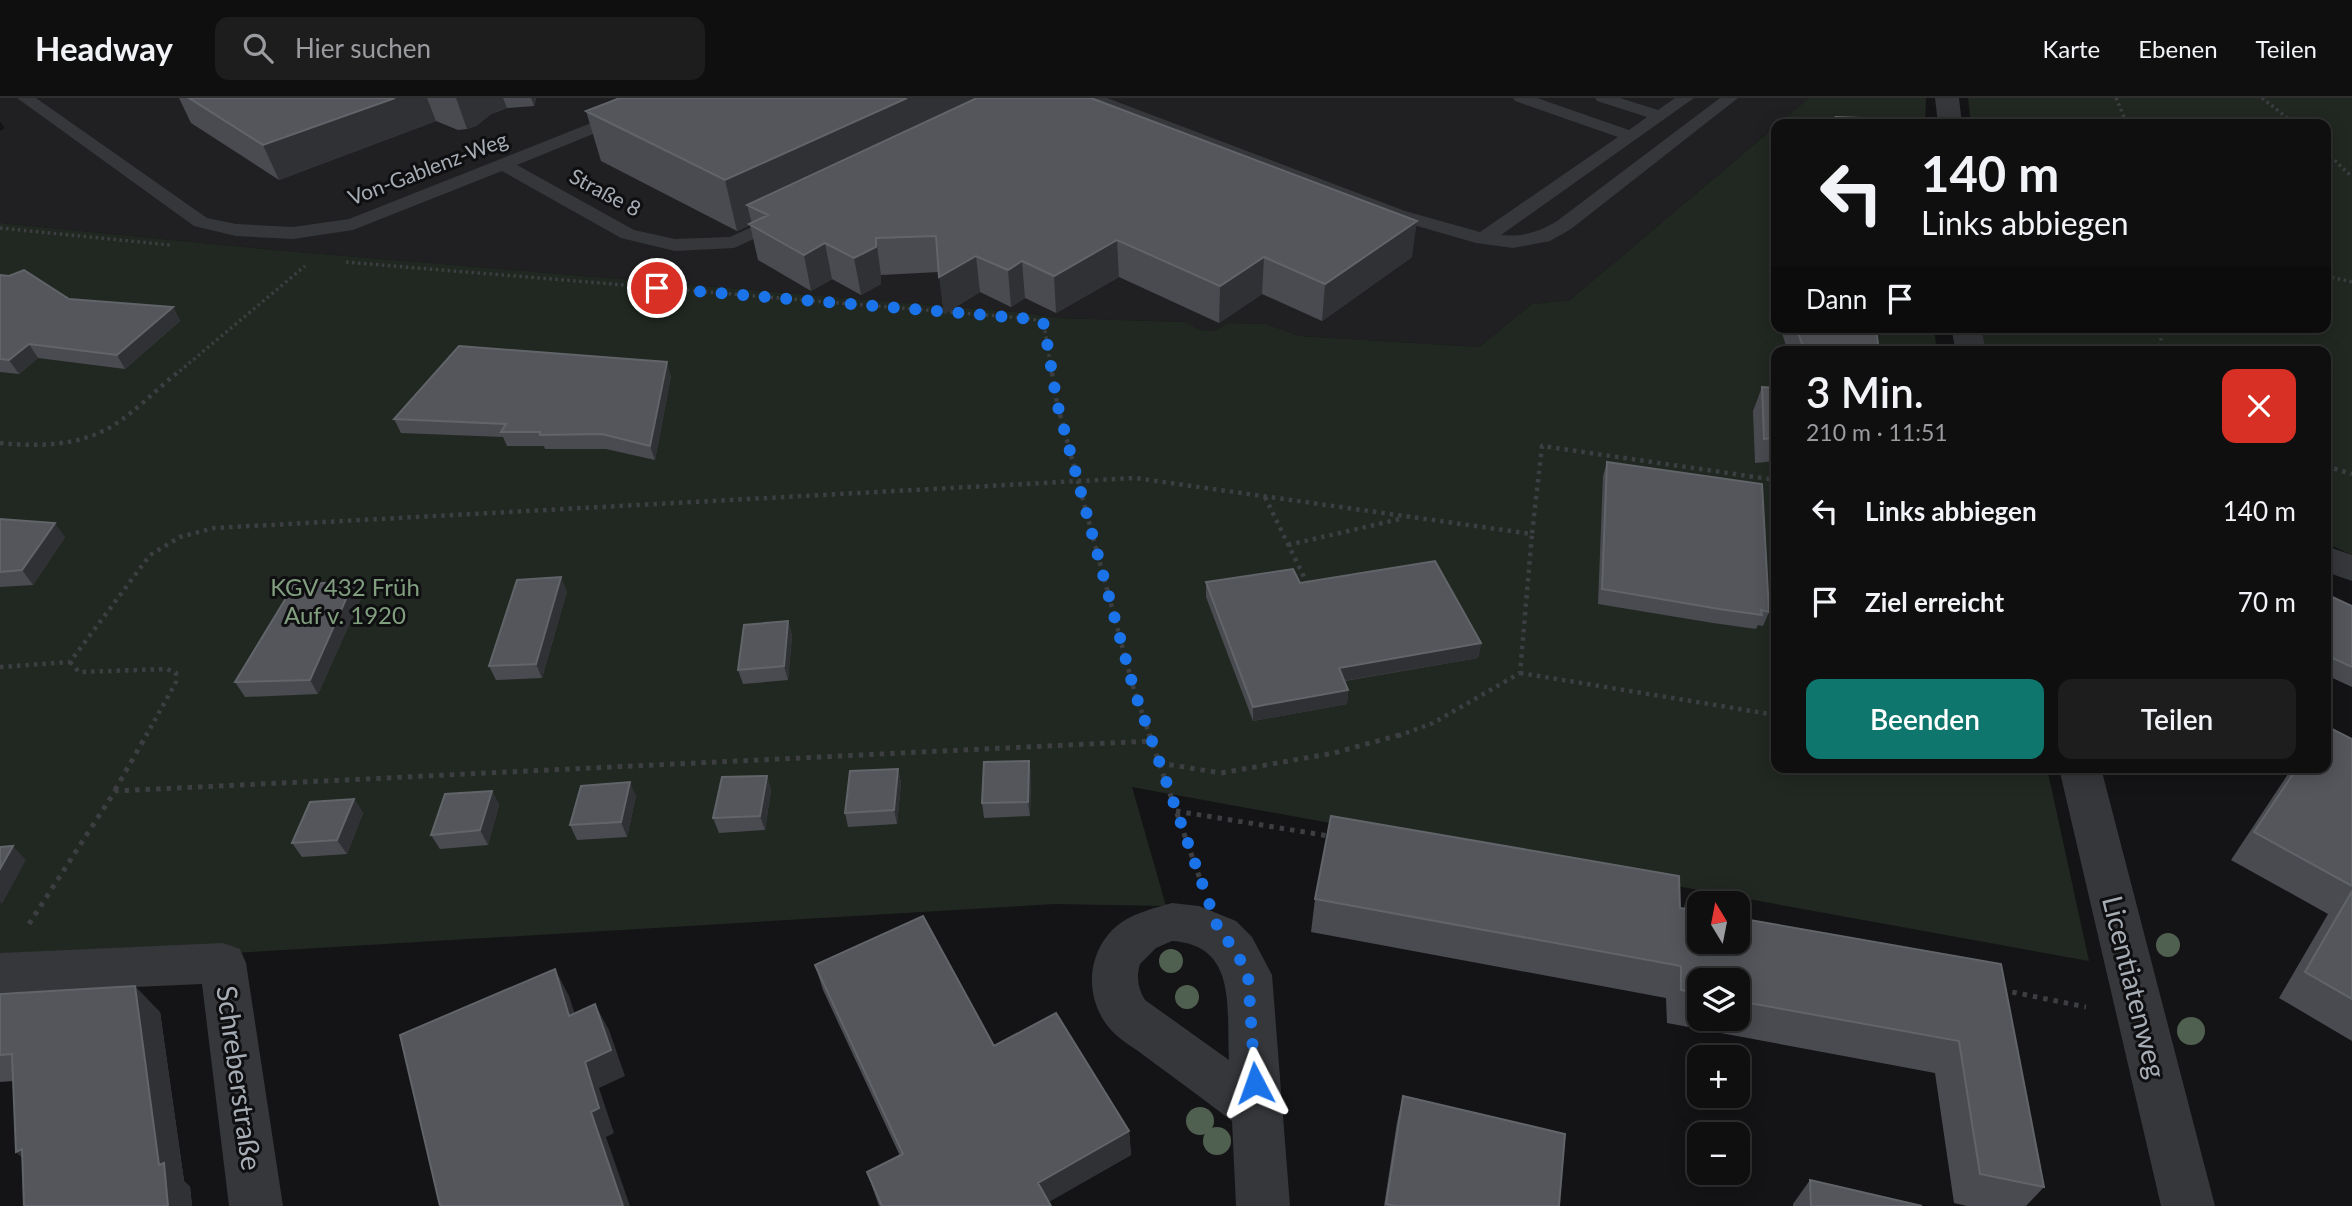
<!DOCTYPE html>
<html lang="de">
<meta charset="utf-8">
<style>
body{margin:0;font-family:Lato,sans-serif;background:#1d1d1e;color:#f1f3f6;height:100vh;display:flex;flex-direction:column;font-size:26px;white-space:nowrap}
*{box-sizing:border-box;margin:0}
p{font-size:23px;color:#9b9c9f}
.icon{flex:none;width:38px;height:38px;fill:none;stroke:currentColor;stroke-width:2;stroke-linecap:round;stroke-linejoin:round}
.map{position:relative;flex:1;overflow:hidden}
.panel{position:absolute;left:1771px;top:248px;width:560px;height:427px;display:flex;flex-direction:column;background:#0f0f10;border-radius:14px;box-shadow:0 4px 18px #0003,0 0 0 2px #2f2f30}
.panel>*{flex:none}
.hud{position:absolute;left:1771px;top:21px;width:560px;height:214px;border-radius:14px;box-shadow:0 4px 18px #0003,0 0 0 2px #2f2f30;background:#0f0f10;color:#f1f3f6;overflow:hidden}
.needle{width:46px;rotate:350deg}
.controls{position:absolute;left:1687px;top:793px;display:grid;gap:14px}
.controls a{display:grid;place-items:center;width:63px;height:63px;border-radius:14px;background:#0f0f10;box-shadow:0 4px 18px #0003,0 0 0 2px #2f2f30;font-size:35px}
.pin{position:absolute;display:grid;place-items:center;width:60px;height:60px;color:#fff;margin:-30px;border:4px solid #fff;border-radius:50%;box-shadow:0 2px 7px #0007}
.me{position:absolute;width:77px;margin:-38px;rotate:356deg;stroke-linejoin:round;filter:drop-shadow(0 0 5px #0008)}
.turn{display:flex;align-items:center;gap:24px;height:147px;padding:0 35px;font-size:32px}
.turn .icon{width:91px;height:91px;stroke-width:2.5}
.turn b{display:block;font-size:49px;line-height:60px}
.then{display:flex;align-items:center;height:66px;padding:0 35px;background:#0003;gap:14px;font-size:26px}
.round{display:grid;place-items:center;flex:none;width:74px;height:74px;border-radius:14px;background:#1d1d1e}
.overview{display:flex;align-items:center;justify-content:space-between;height:119px;padding:0 35px}
h1{font-size:42px;font-weight:600;line-height:52px}
.button{display:flex;gap:14px;margin-top:auto;padding:14px 35px}
.button a{flex:1;height:80px;border-radius:14px;background:#0f766e;color:#fff;font-size:28px;font-weight:600;line-height:80px;text-align:center}
.button a+a{background:#1d1d1e;color:#f1f3f6}
ul{padding:0;list-style:none}
li{display:flex;align-items:center;gap:21px;height:91px;padding:0 35px}
li div{flex:1}
li b{display:block;font-size:26px}
li em{font-style:normal}
header{display:flex;align-items:center;gap:42px;box-sizing:border-box;height:98px;padding:0 35px;background:#0f0f10;border-bottom:2px solid #2f2f30}
header strong{font-size:33px}
nav{display:flex;gap:38px;margin-inline-start:auto;font-size:24px}
.search{width:490px;height:63px;background:#1d1d1e;display:flex;align-items:center;gap:18px;box-sizing:border-box;padding:0 24px;border-radius:14px;color:#9b9c9f;font-size:26px}
.map>svg:first-child{display:block}
.built{fill:#202023}
.green{fill:#212821}
.lines{fill:none;stroke-linecap:round;stroke-linejoin:round}
.path-far2{stroke:#3c3e41;stroke-width:3.5;stroke-dasharray:2.5 3.5;stroke-linecap:butt}
.path-far1{stroke:#3c3e41;stroke-width:4.5;stroke-dasharray:3.5 5;stroke-linecap:butt}
.path{stroke:#3c3e41;stroke-width:5;stroke-dasharray:4.5 6;stroke-linecap:butt}
.lane{fill:#35373a;fill-rule:evenodd}
.street{fill:#35373a;fill-rule:evenodd}
.tree{fill:#506050}
.wall{fill:#4a4b51;fill-rule:evenodd}
.shaded-wall{fill:#303135}
.building{fill:#54565b;stroke:#616469;stroke-width:2}
.route{stroke:#1a73e8;stroke-width:12;stroke-dasharray:0 21.6}
.labels{text-anchor:middle;stroke-width:6;stroke-linejoin:round;paint-order:stroke}
.far-street-label{font-size:21px;fill:#a7adb5;stroke:#0f0f11}
.park-label{font-size:24px;fill:#819e7f;stroke:#0f0f11}
.near-street-label{font-size:28px;fill:#a7adb5;stroke:#0f0f11}
</style>
<header>
<strong>Headway</strong>
<div class="search"><svg class="icon" aria-label="search" viewBox="0 0 24 24"><circle cx="10" cy="10" r="6"/><path d="M15 15l6 6"/></svg>Hier suchen</div>
<nav><a>Karte</a><a>Ebenen</a><a>Teilen</a></nav>
</header>
<div class="map">
<svg width="2352" height="1108" viewBox="0 0 2352 1108">
<rect width="100%" height="100%" fill="#141416"/>
<path class="built" d="M 0,0 L 1809,0 L 1570,202 L 1532,206 L 1479,249 L 1299,238 L 1267,226 L 1228,225 L 1215,233 L 1201,232 L 1184,224 L 1057,220 L 1026,215 L 273,152 L 0,125 L 0,33 L 5,30 L 0,24 Z"/>
<path class="green" d="M 1809,0 L 1926,0 L 1925,26 L 1778,26 Z
M 1968,0 L 2352,0 L 2352,457 L 2326,445 L 2326,254 L 1983,254 L 1978,229 L 2326,229 L 2326,26 L 1971,26 Z
M 1776,28 L 1776,229 L 1934,229 L 1937,254 L 1776,254 L 1776,670 L 2047,670 L 2089,863 L 1132,689 L 1166,808 L 1055,806 L 0,869 L 0,125 L 273,152 L 1026,215 L 1057,220 L 1184,224 L 1201,232 L 1215,233 L 1228,225 L 1267,226 L 1299,238 L 1479,249 L 1532,206 L 1570,202 Z"/>
<g class="lines">
<path class="path-far2" d="M 2116,0 L 2127,26
M 2262,0 L 2295,26
M 2326,54 L 2352,79
M 0,130 L 170,147
M 346,164 L 1033,221 L 1044,226 L 1052,277
M 2326,178 L 2352,184
M 2157,254 L 2165,229
M 175,277 L 305,168"/>
<path class="path-far1" d="M 1052,275 L 1057,305 L 1134,592 L 1150,638
M 0,345 C 40,349 83,348 117,325 C 138,311 157,291 177,275
M 2326,368 L 2352,376
M 1265,399 L 1307,485
M 1288,447 L 1400,421
M 70,564 L 79,574 L 167,571 L 176,575 L 176,584 L 146,638
M 0,569 L 70,564 L 150,457 L 180,439 L 214,430 L 1135,380 L 1532,436 L 1542,348 L 1776,382
M 1520,575 L 1776,617
M 1398,638 L 1433,625 L 1520,575 L 1532,436"/>
<path class="path" d="M 1149,636 L 1200,781
M 1159,665 L 1221,675 L 1334,655 L 1403,636
M 115,692 L 147,636
M 1176,713 L 1329,738
M 1674,806 L 1699,812
M 29,826 L 115,693 L 1151,643
M 2002,892 L 2086,909"/>
<path class="lane" d="M 17,0 L 36,0 L 207,120 L 236,126 L 293,129 L 349,121 L 654,0 L 676,0 L 674,3 L 517,67 L 634,132 L 675,141 L 730,139 L 782,115 L 791,121 L 789,125 L 734,150 L 675,153 L 621,140 L 502,73 L 353,132 L 293,141 L 236,138 L 194,128 Z
M 1084,0 L 1107,0 L 1405,113 L 1480,134 L 1618,39 L 1515,3 L 1513,0 L 1537,0 L 1629,32 L 1647,19 L 1597,3 L 1595,0 L 1620,0 L 1658,12 L 1675,0 L 1694,0 L 1501,137 C 1523,139 1539,134 1557,123 L 1720,0 L 1738,0 L 1571,131 L 1550,143 L 1513,150 L 1476,145 L 1393,121 L 1086,3 Z"/>
<path class="street" d="M 1935,0 L 1959,0 L 1962,26 L 1938,26 Z
M 1951,229 L 1981,229 L 1986,254 L 1956,254 Z
M 2326,448 L 2352,457 L 2352,483 L 2326,474 Z
M 2059,670 L 2101,670 L 2215,1108 L 2161,1108 Z
M 1172,805 L 1199,808 L 1236,823 L 1252,839 L 1272,877 L 1290,1108 L 1236,1108 L 1232,1023 C 1204,1002 1175,980 1146,959 C 1135,950 1121,943 1112,933 C 1082,901 1086,849 1122,824 C 1137,814 1155,810 1172,805 ZM 1172,843 C 1239,847 1226,913 1229,962 L 1145,902 C 1138,891 1136,879 1140,866 L 1156,850 Z
M 223,845 L 240,851 L 246,865 L 283,1108 L 229,1108 L 202,886 L 0,895 L 0,855 Z"/>
</g>
<g class="tree">
<circle cx="2168" cy="847" r="12"/>
<circle cx="1171" cy="863" r="12"/>
<circle cx="1187" cy="899" r="12"/>
<circle cx="2191" cy="933" r="14"/>
<circle cx="1200" cy="1023" r="14"/>
<circle cx="1217" cy="1043" r="14"/>
</g>
<path class="wall" d="M 179,0 L 536,0 L 534,8 L 507,10 L 491,16 L 476,28 L 467,31 L 458,32 L 436,23 L 279,82 L 191,25 Z
M 586,13 L 1412,159 L 1322,223 L 1262,196 L 1219,225 L 1119,179 L 1056,215 L 1025,200 L 1011,209 L 980,194 L 944,216 L 939,174 L 881,177 L 881,186 L 861,197 L 832,181 L 811,193 L 758,162 L 750,127 L 737,133 L 601,63 Z
M 1836,19 L 1889,26 L 1833,26 Z
M 0,177 L 69,201 L 173,209 L 180,223 L 125,271 L 38,260 L 19,276 L 0,274 Z
M 1780,229 L 1873,229 L 1879,254 L 1788,254 Z
M 671,278 L 655,362 L 606,351 L 545,351 L 544,348 L 507,348 L 503,339 L 401,335 L 394,321 Z
M 1762,289 L 1776,290 L 1776,363 L 1755,365 L 1753,313 Z
M 1607,364 L 1769,514 L 1763,528 L 1758,527 L 1756,531 L 1713,525 L 1598,506 L 1603,378 Z
M 0,421 L 65,439 L 33,487 L 0,489 Z
M 1206,484 L 1300,485 L 1481,545 L 1478,560 L 1345,583 L 1348,592 L 1347,606 L 1253,623 L 1206,499 Z
M 567,493 L 542,580 L 496,582 L 489,568 Z
M 362,498 L 318,596 L 245,599 L 235,584 Z
M 2326,500 L 2352,508 L 2352,589 L 2326,577 Z
M 788,523 L 792,538 L 788,582 L 743,586 L 738,572 Z
M 2352,641 L 2352,943 L 2279,900 L 2328,816 L 2231,762 L 2292,670 L 2326,670 Z
M 1029,663 L 1031,677 L 1030,718 L 984,720 L 982,705 Z
M 898,671 L 901,685 L 897,726 L 848,729 L 845,715 Z
M 767,678 L 771,692 L 765,732 L 719,735 L 713,720 Z
M 492,693 L 499,707 L 488,747 L 440,751 L 431,737 Z
M 636,698 L 627,739 L 577,742 L 570,727 Z
M 354,701 L 363,715 L 347,756 L 302,759 L 292,745 Z
M 1315,801 L 1680,810 L 2001,866 L 2044,1089 L 2026,1108 L 1967,1108 L 1954,1105 L 1935,975 L 1667,925 L 1666,900 L 1311,834 ZM 1699,882 L 1738,882 L 1738,920 L 1699,920 Z
M 815,867 L 994,948 L 1129,1033 L 1131,1057 L 1048,1104 L 1051,1108 L 879,1108 L 867,1074 L 900,1058 L 823,892 Z
M 0,896 L 160,914 L 184,1083 L 190,1089 L 192,1108 L 24,1108 L 23,1060 L 16,1054 L 13,983 L 0,984 Z
M 1403,998 L 1559,1108 L 1384,1108 L 1397,1024 Z
M 1810,1082 L 1922,1108 L 1793,1108 L 1793,1106 Z"/>
<path class="shaded-wall" d="M 395,0 L 427,0 L 436,23 L 279,82 L 263,47 Z
M 456,0 L 503,0 L 507,10 L 491,16 L 476,28 L 467,31 Z
M 531,0 L 536,0 L 534,8 Z
M 907,0 L 1017,0 L 747,107 L 752,126 L 737,133 L 725,82 Z
M 1417,123 L 1412,159 L 1322,223 L 1325,186 Z
M 876,140 L 881,177 L 881,186 L 861,197 L 854,160 Z
M 1117,142 L 1119,179 L 1056,215 L 1054,178 Z
M 825,145 L 832,181 L 811,193 L 804,157 Z
M 976,158 L 980,194 L 944,216 L 939,179 Z
M 1264,159 L 1262,196 L 1219,225 L 1220,188 Z
M 1022,163 L 1025,200 L 1011,209 L 1008,172 Z
M 173,209 L 180,223 L 125,271 L 117,257 Z
M 29,246 L 38,260 L 19,276 L 9,262 Z
M 667,264 L 671,278 L 655,362 L 650,348 Z
M 55,425 L 65,439 L 33,487 L 22,472 Z
M 561,479 L 567,493 L 542,580 L 536,566 Z
M 354,483 L 362,498 L 318,596 L 310,582 Z
M 788,523 L 792,538 L 788,582 L 784,568 Z
M 1481,545 L 1478,560 L 1337,584 L 1339,570 Z
M 1348,592 L 1347,606 L 1253,623 L 1253,609 Z
M 1029,663 L 1031,677 L 1030,718 L 1028,704 Z
M 898,671 L 901,685 L 897,726 L 894,712 Z
M 767,678 L 771,692 L 765,732 L 760,718 Z
M 630,684 L 636,698 L 627,739 L 621,724 Z
M 492,693 L 499,707 L 488,747 L 480,732 Z
M 354,701 L 363,715 L 347,756 L 337,742 Z
M 13,748 L 26,762 L 2,806 L 0,804 L 0,771 Z
M 555,871 L 569,898 L 584,944 L 569,918 Z
M 135,888 L 160,914 L 184,1083 L 190,1089 L 192,1108 L 168,1108 L 159,1067 Z
M 595,906 L 609,932 L 625,978 L 599,990 L 614,1035 L 606,1039 L 630,1108 L 623,1108 L 591,1014 L 585,964 Z
M 1129,1033 L 1131,1057 L 1042,1108 L 1038,1085 Z
M 22,1051 L 45,1079 L 16,1054 Z"/>
<path class="building" d="M 189,0 L 395,0 L 263,47 Z
M 620,0 L 907,0 L 725,82 L 586,13 Z
M 977,0 L 1091,0 L 1417,123 L 1325,186 L 1264,159 L 1220,188 L 1117,142 L 1054,178 L 1022,163 L 1008,172 L 976,158 L 939,179 L 936,138 L 876,140 L 876,149 L 854,160 L 825,145 L 804,157 L 749,126 L 768,117 L 747,107 Z
M 1836,19 L 1887,21 L 1889,26 L 1839,26 Z
M 24,172 L 69,201 L 173,209 L 117,257 L 29,246 L 9,262 L 0,261 L 0,177 L 9,178 Z
M 1796,229 L 1873,229 L 1877,238 L 1879,254 L 1805,254 Z
M 459,248 L 667,264 L 650,348 L 602,336 L 540,337 L 540,334 L 501,334 L 506,326 L 394,321 Z
M 1762,289 L 1776,290 L 1776,339 L 1764,341 Z
M 1607,364 L 1762,386 L 1769,514 L 1761,512 L 1762,517 L 1719,511 L 1602,491 Z
M 0,421 L 55,425 L 22,472 L 0,474 Z
M 1435,463 L 1481,545 L 1339,570 L 1348,592 L 1253,609 L 1206,484 L 1293,471 L 1300,485 Z
M 561,479 L 536,566 L 489,568 L 517,482 Z
M 354,483 L 310,582 L 235,584 L 294,487 Z
M 2328,497 L 2352,508 L 2352,569 L 2326,557 L 2326,500 Z
M 788,523 L 784,568 L 738,572 L 744,527 Z
M 2326,628 L 2352,641 L 2352,788 L 2254,734 L 2297,670 L 2326,670 Z
M 1029,663 L 1028,704 L 982,705 L 984,664 Z
M 898,671 L 894,712 L 845,715 L 850,673 Z
M 767,678 L 760,718 L 713,720 L 722,679 Z
M 630,684 L 621,724 L 570,727 L 581,688 Z
M 492,693 L 480,732 L 431,737 L 445,696 Z
M 354,701 L 337,742 L 292,745 L 310,704 Z
M 1331,718 L 1679,778 L 1680,810 L 1699,813 L 1699,844 L 1738,844 L 1738,820 L 2001,866 L 2044,1089 L 1980,1076 L 1959,943 L 1738,903 L 1738,882 L 1699,882 L 1699,896 L 1681,892 L 1681,868 L 1315,801 Z
M 13,748 L 0,771 L 0,749 Z
M 2352,793 L 2352,901 L 2305,874 Z
M 923,818 L 994,948 L 1056,915 L 1129,1033 L 1038,1085 L 1051,1108 L 882,1108 L 867,1074 L 903,1056 L 815,867 Z
M 555,871 L 569,918 L 595,906 L 611,952 L 585,964 L 599,1010 L 591,1014 L 623,1108 L 440,1108 L 400,937 Z
M 135,888 L 159,1067 L 164,1065 L 168,1108 L 24,1108 L 22,1051 L 16,1054 L 12,956 L 0,957 L 0,896 Z
M 1403,998 L 1565,1036 L 1559,1108 L 1396,1108 L 1386,1106 Z
M 1810,1082 L 1922,1108 L 1811,1108 Z"/>
<g class="lines">
<path class="route" d="M 657,190 L 1033,221 L 1044,226 L 1057,305 L 1134,592 L 1220,836 L 1233,848 L 1248,877 L 1255,985"/>
</g>
<g class="labels">
<g class="far-street-label">
<text transform="translate(428 71) rotate(-21)" y="7">Von-Gablenz-Weg</text>
<text transform="translate(605 95) rotate(28)" y="7">Straße 8</text>
</g>
<g class="park-label">
<text x="345" y="498">KGV 432 Früh<tspan x="345" dy="28">Auf v. 1920</tspan></text>
</g>
<g class="near-street-label">
<text transform="translate(2134 889) rotate(76)" y="10">Licentiatenweg</text>
<text transform="translate(239 980) rotate(82)" y="10">Schreberstraße</text>
</g>
</g>
</svg>
<div class="controls">
<a><svg class="needle" viewBox="-14 -14 28 28"><path d="M0-13l5 13h-10z" fill="#e53935"/><path d="M0 13l5-13h-10z" fill="#9b9c9f"/></svg></a>
<a><svg class="icon" aria-label="layers" viewBox="0 0 24 24"><path d="M12 4l9 5-9 5-9-5zM3 14l9 5 9-5"/></svg></a>
<a>+</a>
<a>−</a>
</div>
<div class="pin" style="left:657px;top:190px;background:#d93025"><svg class="icon" aria-label="arrive" viewBox="0 0 24 24"><path d="M6 21V4h12l-3 4 3 4H6"/></svg></div>
<svg class="me" style="left:1255px;top:985px" viewBox="-20 -20 40 40"><path d="M0-17L14 15 0 8-14 15z" fill="#1a73e8" stroke="#fff" stroke-width="4"/></svg>
<div class="hud">
<div class="turn"><svg class="icon" aria-label="left" viewBox="0 0 24 24"><path d="M17 20v-9H6M10 6l-5 5 5 5"/></svg><div><b>140 m</b>Links abbiegen</div></div>
<div class="then">Dann<svg class="icon" aria-label="arrive" viewBox="0 0 24 24"><path d="M6 21V4h12l-3 4 3 4H6"/></svg></div>
</div>
<section class="panel">
<div class="overview"><div><h1>3 Min.</h1><p>210 m · 11:51</p></div><a class="round" style="background:#d93025;color:#fff"><svg class="icon" aria-label="close" viewBox="0 0 24 24"><path d="M6 6l12 12M18 6L6 18"/></svg></a></div>
<ul>
<li><svg class="icon" aria-label="left" viewBox="0 0 24 24"><path d="M17 20v-9H6M10 6l-5 5 5 5"/></svg><div><b>Links abbiegen</b></div><em>140 m</em></li>
<li><svg class="icon" aria-label="arrive" viewBox="0 0 24 24"><path d="M6 21V4h12l-3 4 3 4H6"/></svg><div><b>Ziel erreicht</b></div><em>70 m</em></li>
</ul>
<div class="button"><a>Beenden</a><a>Teilen</a></div>
</section>
</div>
